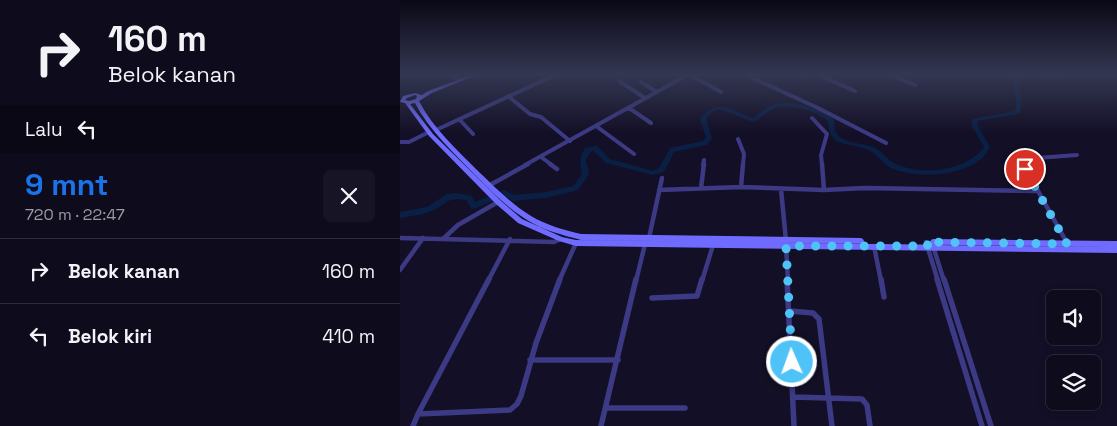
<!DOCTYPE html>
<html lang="id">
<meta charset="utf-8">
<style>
body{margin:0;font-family:"Space Grotesk",sans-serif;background:#171425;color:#f1f3f6;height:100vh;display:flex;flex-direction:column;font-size:19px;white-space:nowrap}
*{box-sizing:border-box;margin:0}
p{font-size:16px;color:#9b9ba3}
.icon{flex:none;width:28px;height:28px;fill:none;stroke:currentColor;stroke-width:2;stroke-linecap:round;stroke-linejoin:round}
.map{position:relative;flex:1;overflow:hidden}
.side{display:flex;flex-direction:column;background:#0e0b1c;width:400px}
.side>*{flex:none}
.hud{background:#0e0b1c;color:#f1f3f6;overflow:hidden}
.fabs{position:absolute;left:646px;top:290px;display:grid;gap:10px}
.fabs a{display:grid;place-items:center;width:55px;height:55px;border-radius:8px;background:#0e0b1c;box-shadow:0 2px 8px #0003,0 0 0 1px #2e2b3b;font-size:25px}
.pin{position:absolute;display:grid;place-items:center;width:42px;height:42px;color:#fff;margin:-21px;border:2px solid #fff;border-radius:50%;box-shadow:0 1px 5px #0007}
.me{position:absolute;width:55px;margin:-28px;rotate:358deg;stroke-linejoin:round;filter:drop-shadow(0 0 4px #0008)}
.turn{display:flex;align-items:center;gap:18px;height:105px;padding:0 25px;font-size:22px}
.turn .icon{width:65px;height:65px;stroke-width:2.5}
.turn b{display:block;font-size:35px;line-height:42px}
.then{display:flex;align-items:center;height:48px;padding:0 25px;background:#0003;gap:10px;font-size:19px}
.round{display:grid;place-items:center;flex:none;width:52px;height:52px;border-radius:8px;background:#171425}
.headline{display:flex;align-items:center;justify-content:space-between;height:85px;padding:0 25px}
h1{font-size:30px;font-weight:800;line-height:38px;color:#1a73e8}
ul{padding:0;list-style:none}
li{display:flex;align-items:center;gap:15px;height:65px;padding:0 25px;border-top:1px solid #2e2b3b}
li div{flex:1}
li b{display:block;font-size:19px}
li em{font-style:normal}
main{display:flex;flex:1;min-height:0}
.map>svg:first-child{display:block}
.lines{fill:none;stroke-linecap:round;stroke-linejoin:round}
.river{fill:#0a1f44;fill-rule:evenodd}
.street-far2{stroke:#3d3a85;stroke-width:4}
.street-far1{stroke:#3d3a85;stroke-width:4.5}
.street{stroke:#3d3a85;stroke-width:5.5}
.secondary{fill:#6f6bff;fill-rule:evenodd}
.route{stroke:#4fc3f7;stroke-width:9;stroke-dasharray:0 16.2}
</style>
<main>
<section class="side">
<div class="hud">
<div class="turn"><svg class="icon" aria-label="right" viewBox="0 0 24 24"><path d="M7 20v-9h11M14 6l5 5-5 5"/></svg><div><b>160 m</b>Belok kanan</div></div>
<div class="then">Lalu<svg class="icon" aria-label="left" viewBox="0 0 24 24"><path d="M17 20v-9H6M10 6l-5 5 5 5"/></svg></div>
</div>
<div class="headline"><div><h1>9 mnt</h1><p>720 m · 22:47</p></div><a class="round"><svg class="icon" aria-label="close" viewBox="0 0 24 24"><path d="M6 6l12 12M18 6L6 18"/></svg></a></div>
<ul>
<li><svg class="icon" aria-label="right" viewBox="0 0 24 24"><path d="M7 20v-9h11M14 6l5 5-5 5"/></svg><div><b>Belok kanan</b></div><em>160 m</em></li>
<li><svg class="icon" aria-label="left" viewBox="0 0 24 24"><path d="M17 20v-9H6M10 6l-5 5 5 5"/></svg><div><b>Belok kiri</b></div><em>410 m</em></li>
</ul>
</section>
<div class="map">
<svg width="717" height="426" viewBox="0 0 717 426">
<rect width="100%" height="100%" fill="#130f26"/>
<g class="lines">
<path class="river" d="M 614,74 L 619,74 C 617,87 625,99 620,112 L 617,114 L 577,121 L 578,126 L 590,147 C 587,151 585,156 581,159 C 559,177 516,179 491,168 C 483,164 478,155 470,151 C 459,145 447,146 436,141 C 429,135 429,129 428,121 C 417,111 387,102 373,109 C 365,113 361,119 353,122 L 320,109 C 313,110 310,114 306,119 L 312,138 L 307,145 L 274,152 L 264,172 L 253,175 L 206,163 L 194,151 L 190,152 L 186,160 L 189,174 L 178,190 L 175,191 L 146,198 L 113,201 L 104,196 L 74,209 L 71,208 L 66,200 C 46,197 48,203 32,211 C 23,215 10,216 0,218 L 0,212 L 27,207 L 47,194 L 57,193 L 68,195 L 71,196 L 75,202 L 104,190 L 114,195 L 146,192 L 173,186 L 182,174 C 180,162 179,159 185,148 L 195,146 L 197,146 L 210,159 L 253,171 L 259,168 L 270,148 L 303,141 L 306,138 L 300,119 C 317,96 331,111 353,118 C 358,115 363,109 369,106 C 386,98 419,107 433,119 C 435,123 434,129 436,133 C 444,145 464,142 475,148 C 483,152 488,161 496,164 C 522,176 567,171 584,147 L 572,126 L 572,119 L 615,111 C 619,98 612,86 614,74 Z
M 634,74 C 641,74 649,76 657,76 C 661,76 665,74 670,74 L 659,80 L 636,76 Z"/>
<path class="street-far2" d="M 46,74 L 61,80
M 289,74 L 321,92
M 344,74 L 416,107 L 486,143
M 399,74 L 401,75
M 423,74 L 423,77 L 455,91
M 489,74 L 515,85
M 219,81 L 245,98
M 241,82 L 257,92
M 108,96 L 130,114 L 141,117 L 170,141
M 229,108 L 251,123
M 412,118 L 427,134 L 421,155 L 422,165
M 59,119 L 73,134
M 196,126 L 234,154
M 36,130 L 157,74
M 338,139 L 344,154 L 343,165
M 0,142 L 9,142 L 29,132
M 141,157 L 152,165
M 125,165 L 289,74
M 303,165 L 304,160
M 623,165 L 621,161 L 624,159 L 677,155"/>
<path class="street-far1" d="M 150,164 L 157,169
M 422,164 L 424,190
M 623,164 L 667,243
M 90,185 L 128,164
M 341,187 L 343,164
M 301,188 L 304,164
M 381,189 L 386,241
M 259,190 L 341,187 L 424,190 L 465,188 L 637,191
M 0,238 L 154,242 L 161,239
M 249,238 L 262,178
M 43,239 L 58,225 L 98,202
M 526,242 L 538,281
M 386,246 L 388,281
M 474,246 L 481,281
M 533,246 L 544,281
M 0,270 L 23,238
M 88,281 L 110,239
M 159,281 L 176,243
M 236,281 L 245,244
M 302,281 L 313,245"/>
<path class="street" d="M 387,279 L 394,426
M 481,279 L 484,297
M 537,279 L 582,426
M 544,279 L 591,426
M 252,298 L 297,296 L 302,279
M 390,311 L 413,313 L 419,319 L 432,426
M 130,360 L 218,360
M 393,397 L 462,399 L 467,405 L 470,426
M 206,408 L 285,408
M 18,414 L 89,279
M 13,426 L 18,414 L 110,410 L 117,404 L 121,396 L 136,343 L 160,279
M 201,426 L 236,279"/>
<path class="secondary" d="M 74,74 L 79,74 L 32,93 L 19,101 C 33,128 57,150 78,171 C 95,187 111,204 131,216 C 146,225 164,230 181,234 L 461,238 L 463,239 L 464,241 L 463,243 L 461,244 L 181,240 C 162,235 143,230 127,220 C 107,208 90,190 74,174 C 53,152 29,130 15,103 L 10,104 L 33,134 L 100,200 L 122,219 L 162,237 L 176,240 L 717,247 L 717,253 L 176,246 L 159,241 L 118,223 L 96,204 L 29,136 L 5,103 L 0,102 L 3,96 L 15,93 L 22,95 L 28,91 ZM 15,95 L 17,96 L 16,99 L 9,101 L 5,100 L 7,98 Z
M 533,239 L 717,241 L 717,247 L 533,245 L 531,244 L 530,242 L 531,240 Z"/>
</g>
<linearGradient id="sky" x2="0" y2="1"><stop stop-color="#0a0815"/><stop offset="0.56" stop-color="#333752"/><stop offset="1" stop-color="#333752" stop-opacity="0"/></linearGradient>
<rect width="717" height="133" fill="url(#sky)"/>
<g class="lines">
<path class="route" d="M 392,362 L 386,246 L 528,246 L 526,242 L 667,244 L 625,169"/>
</g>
</svg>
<div class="fabs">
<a><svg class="icon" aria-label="sound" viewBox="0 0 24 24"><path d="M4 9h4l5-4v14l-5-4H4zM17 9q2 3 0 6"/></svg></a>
<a><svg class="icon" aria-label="layers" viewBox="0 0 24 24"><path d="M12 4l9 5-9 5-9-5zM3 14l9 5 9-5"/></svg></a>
</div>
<div class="pin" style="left:625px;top:169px;background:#d93025"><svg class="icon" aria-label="arrive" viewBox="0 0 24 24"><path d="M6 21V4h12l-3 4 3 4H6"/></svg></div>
<svg class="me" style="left:392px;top:362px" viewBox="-20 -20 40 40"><circle r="17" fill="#4fc3f7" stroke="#fff" stroke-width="3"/><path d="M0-11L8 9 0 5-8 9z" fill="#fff"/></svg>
</div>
</main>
